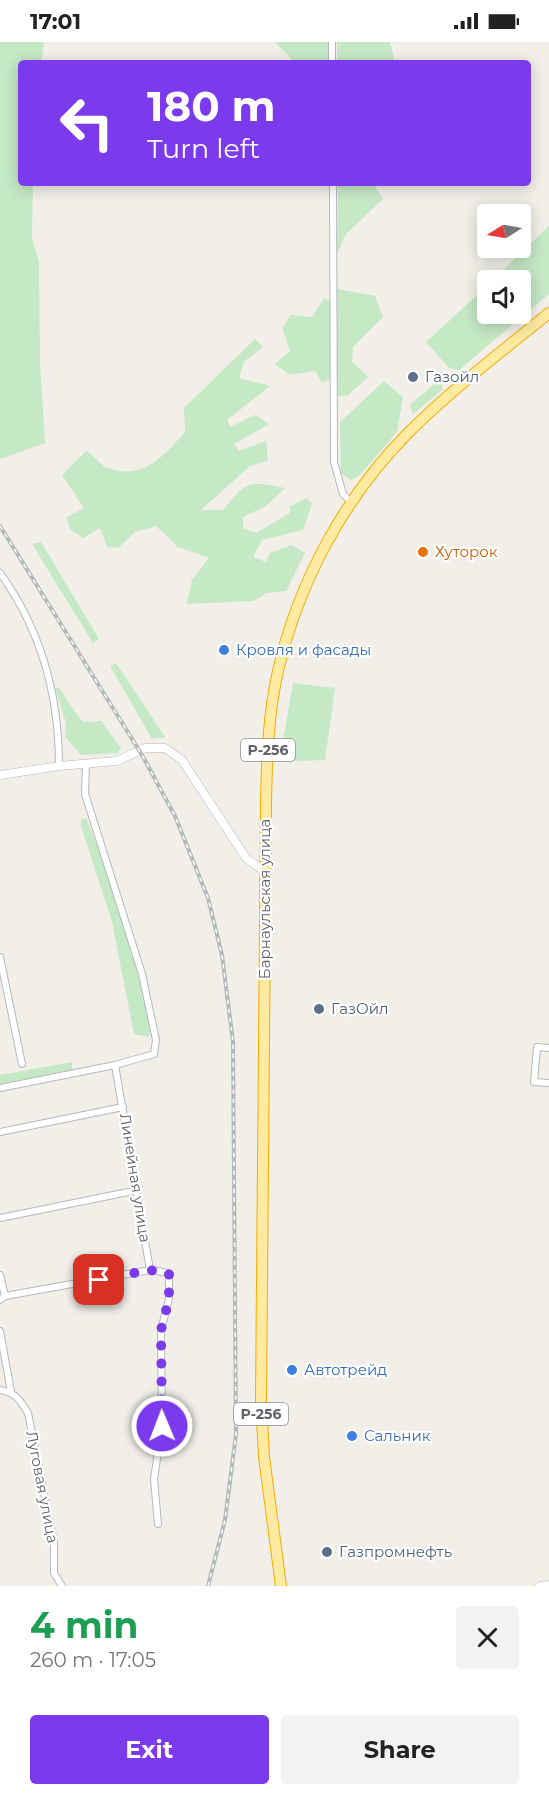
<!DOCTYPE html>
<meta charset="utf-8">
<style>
body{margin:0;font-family:Montserrat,sans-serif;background:#f2f2f2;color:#222;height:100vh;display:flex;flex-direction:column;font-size:22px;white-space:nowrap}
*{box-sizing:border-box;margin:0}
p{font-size:20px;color:#767676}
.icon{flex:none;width:33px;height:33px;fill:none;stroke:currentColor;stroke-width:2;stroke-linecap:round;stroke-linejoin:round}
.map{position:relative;height:1544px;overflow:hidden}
.details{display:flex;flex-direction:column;background:#fff;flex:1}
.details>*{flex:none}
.hud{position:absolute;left:18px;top:18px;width:513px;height:126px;border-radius:6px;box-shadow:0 3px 15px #0003;background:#7c3aed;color:#fff;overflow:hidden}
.needle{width:39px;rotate:259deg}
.controls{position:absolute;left:477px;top:162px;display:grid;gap:12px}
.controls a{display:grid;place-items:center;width:54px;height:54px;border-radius:6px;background:#fff;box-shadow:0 3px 15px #0003;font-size:30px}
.pin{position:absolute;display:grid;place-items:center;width:51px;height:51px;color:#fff;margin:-26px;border-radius:12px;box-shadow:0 3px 9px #0006}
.me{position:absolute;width:66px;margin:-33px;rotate:359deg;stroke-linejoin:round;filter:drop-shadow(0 0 4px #0008)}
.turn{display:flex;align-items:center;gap:21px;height:126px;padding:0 30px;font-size:27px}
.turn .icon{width:78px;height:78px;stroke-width:2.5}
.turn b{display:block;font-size:42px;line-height:51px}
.round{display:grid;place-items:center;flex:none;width:63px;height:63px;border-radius:6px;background:#f2f2f2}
.headline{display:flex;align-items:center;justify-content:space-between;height:102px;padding:0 30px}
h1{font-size:36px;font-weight:700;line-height:45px;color:#1e9e55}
.cta{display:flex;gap:12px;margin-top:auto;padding:12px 30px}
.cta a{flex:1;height:69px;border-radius:6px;background:#7c3aed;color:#fff;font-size:24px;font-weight:700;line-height:69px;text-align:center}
.cta a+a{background:#f2f2f2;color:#222}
.status{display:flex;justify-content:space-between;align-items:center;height:42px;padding:0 30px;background:#fff;direction:ltr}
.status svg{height:16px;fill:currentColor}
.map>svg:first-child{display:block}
.green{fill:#c5e8c5}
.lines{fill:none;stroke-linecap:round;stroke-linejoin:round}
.minor-casing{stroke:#b5b8bc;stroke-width:8}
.tertiary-casing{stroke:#b5b8bc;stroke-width:9}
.trunk-casing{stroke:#f9ab00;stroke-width:12}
.minor{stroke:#fff;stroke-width:6}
.tertiary{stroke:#fff;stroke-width:8}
.trunk{stroke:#feeaa1;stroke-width:10}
.rail-casing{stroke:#b6b7b8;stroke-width:4}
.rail{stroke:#fff;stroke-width:1.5;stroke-dasharray:4.5;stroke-linecap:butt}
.route{stroke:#7c3aed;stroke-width:10;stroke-dasharray:0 18}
.service-dot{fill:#5c6f8a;stroke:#fff;stroke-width:2}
.food-dot{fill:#e8710a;stroke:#fff;stroke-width:2}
.shop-dot{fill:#3f7fe0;stroke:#fff;stroke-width:2}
.labels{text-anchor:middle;stroke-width:4.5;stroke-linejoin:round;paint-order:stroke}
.shield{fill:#fff;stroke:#8f9295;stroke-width:1.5}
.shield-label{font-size:14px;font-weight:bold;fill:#5f6368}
.service-label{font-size:15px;fill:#4e5e75;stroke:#fff;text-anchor:start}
.food-label{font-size:15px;fill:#c56008;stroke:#fff;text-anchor:start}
.shop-label{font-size:15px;fill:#366cbe;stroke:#fff;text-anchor:start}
.street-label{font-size:15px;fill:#5f6368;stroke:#fff}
</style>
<div class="status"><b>17:01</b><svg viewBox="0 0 49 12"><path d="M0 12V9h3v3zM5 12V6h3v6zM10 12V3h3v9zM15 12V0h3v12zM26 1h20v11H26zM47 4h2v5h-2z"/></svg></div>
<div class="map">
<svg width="549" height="1544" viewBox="0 0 549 1544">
<rect width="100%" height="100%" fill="#f1efe8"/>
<path class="green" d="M 0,0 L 44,0 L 41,21 L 21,21 L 21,141 L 33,141 L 32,196 L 39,221 L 40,320 L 45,401 L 0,417 Z
M 275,0 L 328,0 L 328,21 L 295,21 Z
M 337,0 L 390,0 L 395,21 L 337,21 Z
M 338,141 L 373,141 L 383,157 L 346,192 L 337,212 Z
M 549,184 L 549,252 L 530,268 L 521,256 L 520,238 L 506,238 L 500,231 Z
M 487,244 L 488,272 L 516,272 L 520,276 L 459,328 L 449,326 L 426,300 Z
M 337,247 L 375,254 L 383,275 L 353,305 L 352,320 L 368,335 L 348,353 L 337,355 Z
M 324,256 L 331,260 L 330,337 L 322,341 L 315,329 L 290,333 L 275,322 L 290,309 L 282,286 L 291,273 L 312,275 Z
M 255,297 L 263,305 L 244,320 L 239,336 L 270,344 L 227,378 L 230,385 L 255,373 L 269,382 L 234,402 L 239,409 L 266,399 L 268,418 L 250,424 L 201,468 L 223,468 C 247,438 248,439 285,446 L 266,464 L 243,475 L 243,486 L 256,491 L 290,471 L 290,464 L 307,456 L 312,462 L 303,488 L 262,498 L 253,515 L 266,520 L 270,511 L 291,503 L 305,511 L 286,549 L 267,551 L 253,559 L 187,562 L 192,538 L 209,516 L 178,505 L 156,484 L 135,490 L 118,506 L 107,505 L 100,486 L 83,496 L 70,487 L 67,475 L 84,466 L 62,433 L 86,409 C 95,413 100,424 108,426 C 143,439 165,413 185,390 L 184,366 Z
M 439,338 L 443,347 L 413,372 L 410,363 Z
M 384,339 L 403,355 L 397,390 L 359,434 L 351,438 L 341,431 L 340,380 Z
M 41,500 L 99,597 L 93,601 L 32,502 Z
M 116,621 L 165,695 L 152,697 L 110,624 Z
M 293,641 L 335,646 L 325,718 L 294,719 L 282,705 Z
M 55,646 L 59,646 L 80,677 L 84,680 L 101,679 L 121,706 L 118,711 L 81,713 L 65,695 L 66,681 Z
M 86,776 L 122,864 L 151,986 L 149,995 L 134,992 L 112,880 L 81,784 L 81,777 Z
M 72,1020 L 72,1028 L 0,1042 L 0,1033 Z"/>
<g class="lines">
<g class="minor-casing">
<path id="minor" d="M 332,0 L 332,21
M 333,141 L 334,420 L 343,452 L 352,461
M 0,531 C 42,589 59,653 59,724
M 0,915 L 22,1022
M 549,1006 L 537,1005 L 534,1040 L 549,1041
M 115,1023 L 150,1228 L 169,1231 L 169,1257 L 161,1288 L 162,1384 L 154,1437 L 158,1482
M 0,1046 L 115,1023 L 154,1012 L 156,998 L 142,932 L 85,752 L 86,722
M 0,1090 L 123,1065
M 0,1176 L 138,1148
M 0,1233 L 5,1254 L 0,1258
M 5,1254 L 150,1228
M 0,1289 L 11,1350
M 0,1348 C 16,1351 20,1358 28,1371 L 54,1501 L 54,1531 L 62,1544"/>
</g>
<g class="tertiary-casing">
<path id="tertiary" d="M 0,733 L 59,724 L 117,719 L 145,706 L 165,706 L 182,718 L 246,816 L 265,830
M 540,1544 L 549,1543"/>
</g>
<g class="trunk-casing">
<path id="trunk" d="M 281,1544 L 264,1415 L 261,1359 L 266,760 C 267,716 268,672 278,629 C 298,541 344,456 407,392 C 451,348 501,310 549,271"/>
</g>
<use href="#minor" class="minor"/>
<use href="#tertiary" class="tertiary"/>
<use href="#trunk" class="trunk"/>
<g class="rail-casing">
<path id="rail" d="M 0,484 L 142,713 L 175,774 L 208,856 L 222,913 L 233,1000 L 236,1392 L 225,1478 L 208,1544"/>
</g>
<use href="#rail" class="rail"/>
</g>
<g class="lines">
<path class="route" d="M 99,1238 L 150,1228 L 169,1232 L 169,1257 L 161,1288 L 162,1384"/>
</g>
<g class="service-dot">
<circle cx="413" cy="335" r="6"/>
<circle cx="319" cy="967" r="6"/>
<circle cx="327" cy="1510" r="6"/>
</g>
<circle class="food-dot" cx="423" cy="510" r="6"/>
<g class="shop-dot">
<circle cx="224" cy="608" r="6"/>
<circle cx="292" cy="1328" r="6"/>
<circle cx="352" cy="1394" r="6"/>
</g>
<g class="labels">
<g class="shield">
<rect x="241" y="697" width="54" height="22" rx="4.5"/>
<rect x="234" y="1361" width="54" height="22" rx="4.5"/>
</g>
<g class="shield-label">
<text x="268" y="713">Р-256</text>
<text x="261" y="1377">Р-256</text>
</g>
<g class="service-label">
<text x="425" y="340">Газойл</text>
<text x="331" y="972">ГазОйл</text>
<text x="339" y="1515">Газпромнефть</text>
</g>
<g class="food-label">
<text x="435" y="515">Хуторок</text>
</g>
<g class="shop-label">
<text x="236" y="613">Кровля и фасады</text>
<text x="304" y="1333">Автотрейд</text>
<text x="364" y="1399">Сальник</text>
</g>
<g class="street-label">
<text transform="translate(265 857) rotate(-90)" y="5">Барнаульская улица</text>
<text transform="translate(135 1136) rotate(81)" y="5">Линейная улица</text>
<text transform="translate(42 1445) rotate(79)" y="5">Луговая улица</text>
</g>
</g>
</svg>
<div class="controls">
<a><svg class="needle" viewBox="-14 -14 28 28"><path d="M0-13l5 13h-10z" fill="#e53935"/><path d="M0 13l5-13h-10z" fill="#767676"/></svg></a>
<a><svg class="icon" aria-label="sound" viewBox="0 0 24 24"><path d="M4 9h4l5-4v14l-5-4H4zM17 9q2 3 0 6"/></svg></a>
</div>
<div class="pin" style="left:99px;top:1238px;background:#d93025"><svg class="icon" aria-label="arrive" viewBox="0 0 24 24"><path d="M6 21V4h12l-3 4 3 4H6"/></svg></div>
<svg class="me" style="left:162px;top:1384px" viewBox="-20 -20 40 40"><circle r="17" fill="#7c3aed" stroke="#fff" stroke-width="3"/><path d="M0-11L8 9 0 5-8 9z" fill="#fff"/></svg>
<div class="hud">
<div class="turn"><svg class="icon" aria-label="left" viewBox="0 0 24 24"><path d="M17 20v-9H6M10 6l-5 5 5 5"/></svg><div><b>180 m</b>Turn left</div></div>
</div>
</div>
<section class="details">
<div class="headline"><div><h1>4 min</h1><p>260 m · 17:05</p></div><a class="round"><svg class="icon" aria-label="close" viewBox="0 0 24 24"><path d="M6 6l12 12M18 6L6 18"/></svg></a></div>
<div class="cta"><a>Exit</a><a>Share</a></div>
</section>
